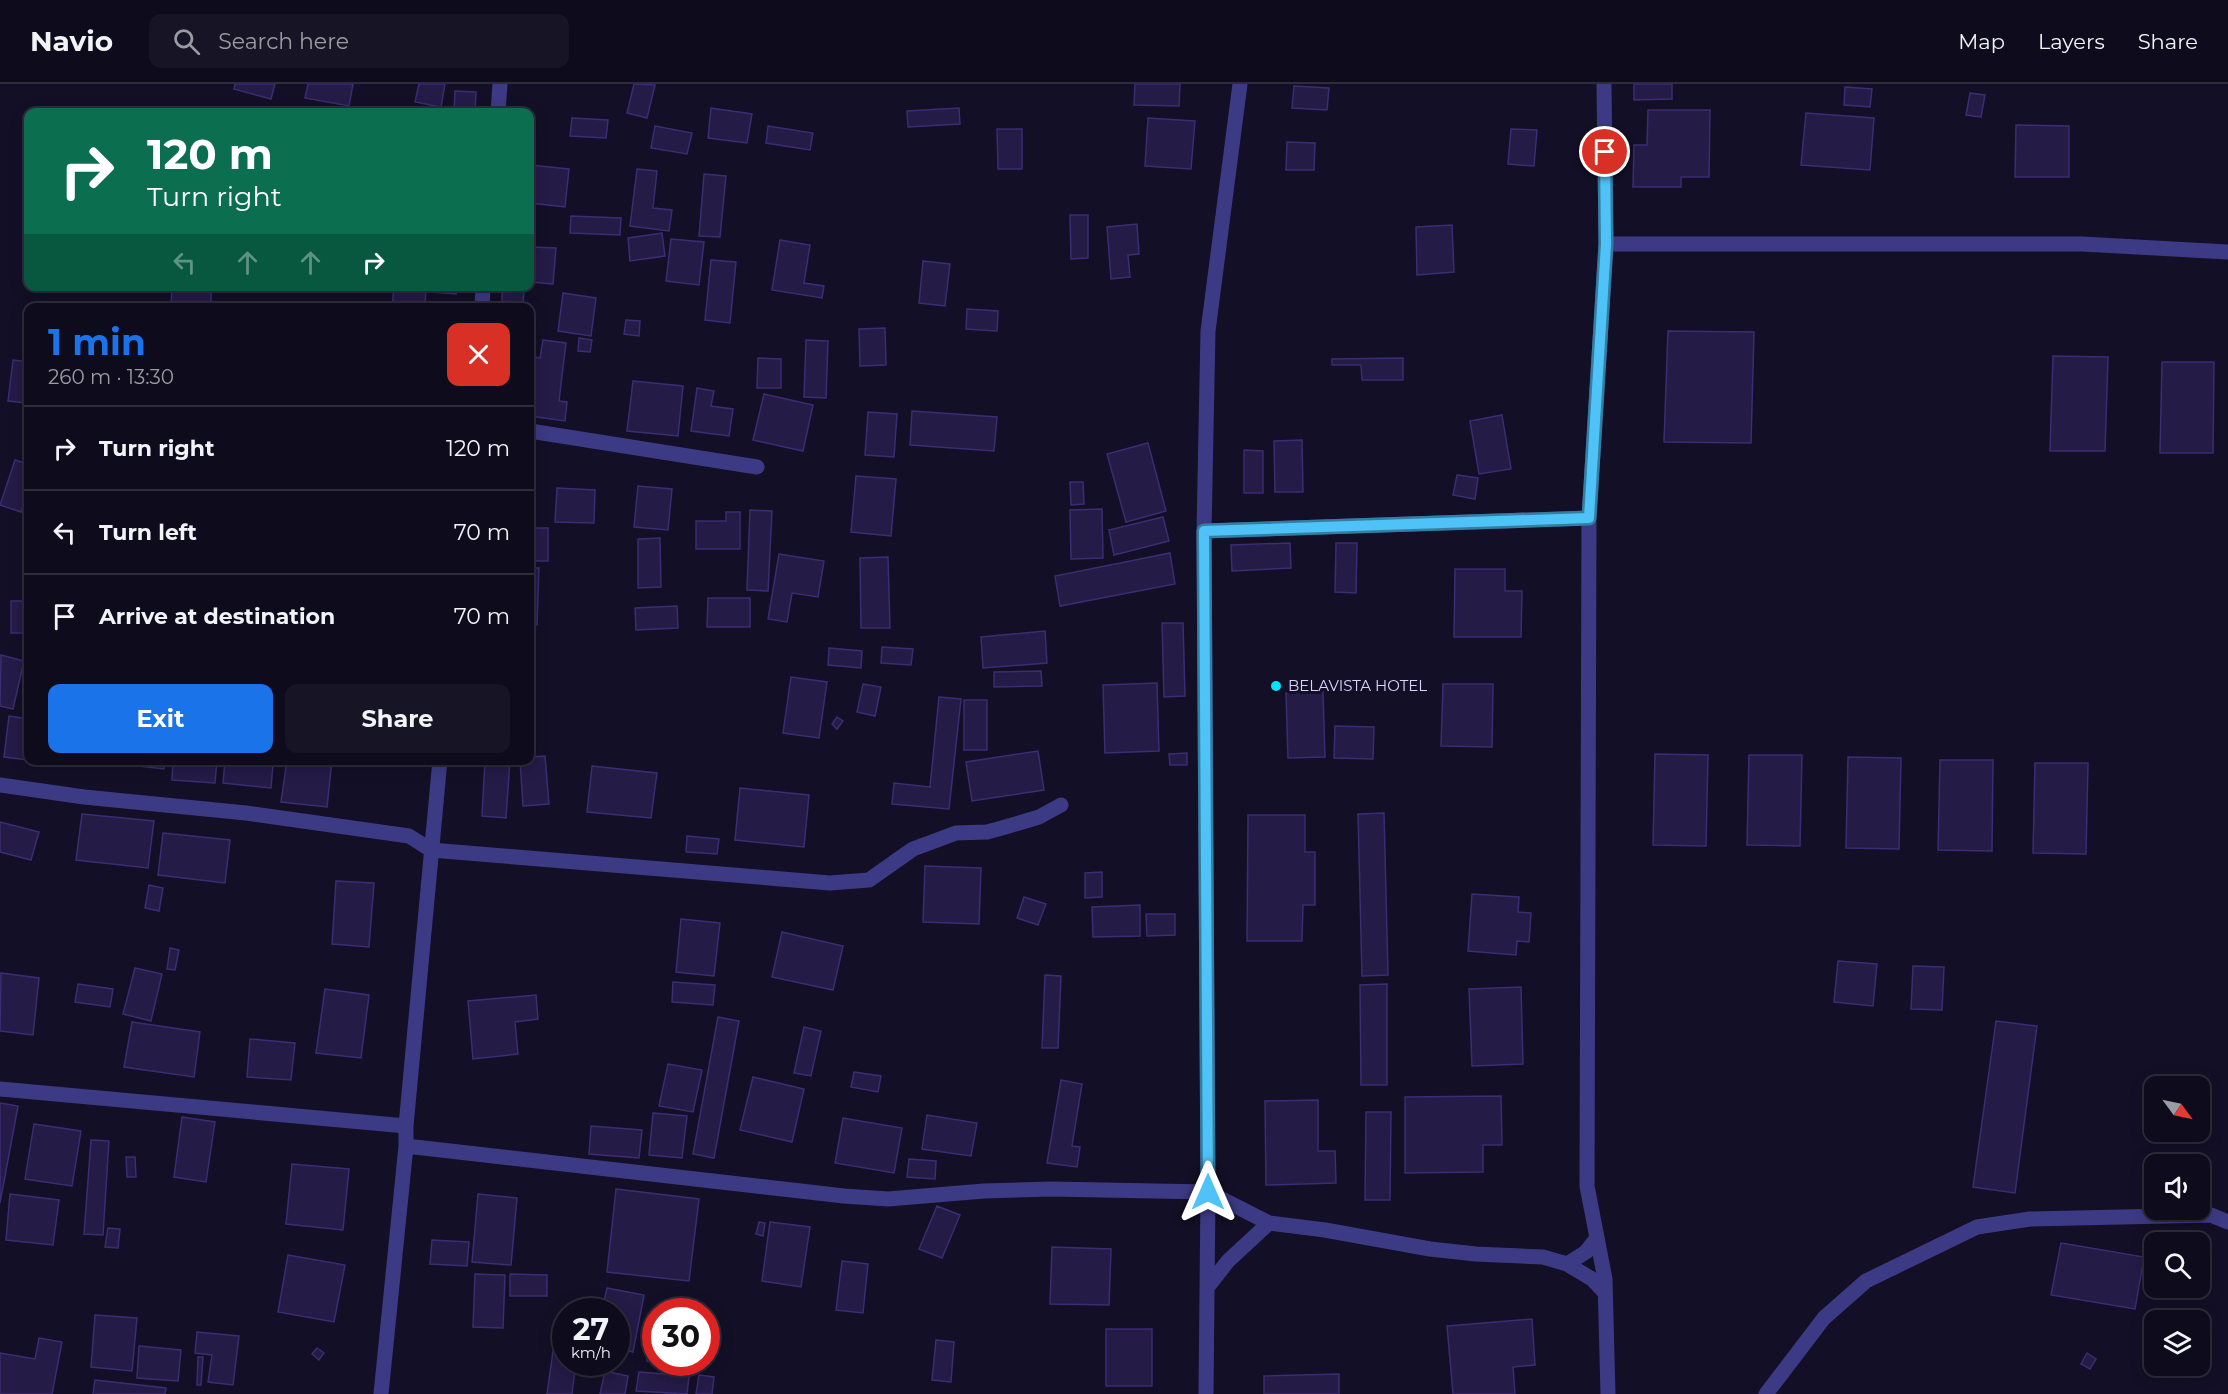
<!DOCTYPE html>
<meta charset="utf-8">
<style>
body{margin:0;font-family:Montserrat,sans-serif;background:#171425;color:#f1f3f6;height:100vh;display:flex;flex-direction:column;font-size:22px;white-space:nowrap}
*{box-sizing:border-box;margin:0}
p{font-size:20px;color:#9b9ba3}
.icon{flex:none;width:33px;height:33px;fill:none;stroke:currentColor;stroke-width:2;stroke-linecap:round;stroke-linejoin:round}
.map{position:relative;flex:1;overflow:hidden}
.drawer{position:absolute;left:24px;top:219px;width:510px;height:462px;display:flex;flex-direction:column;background:#0e0b1c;border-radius:12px;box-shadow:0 3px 15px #0003,0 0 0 2px #2e2b3b}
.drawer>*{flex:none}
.hud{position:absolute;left:24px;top:24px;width:510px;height:183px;border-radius:12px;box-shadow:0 3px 15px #0003,0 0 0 2px #2e2b3b;background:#0b6e4f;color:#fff;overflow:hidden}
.needle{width:39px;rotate:123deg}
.tools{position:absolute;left:2144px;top:992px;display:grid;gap:12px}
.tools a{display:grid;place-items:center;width:66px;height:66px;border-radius:12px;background:#0e0b1c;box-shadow:0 3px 15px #0003,0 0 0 2px #2e2b3b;font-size:30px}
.speed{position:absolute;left:552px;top:1214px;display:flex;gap:12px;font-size:30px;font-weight:700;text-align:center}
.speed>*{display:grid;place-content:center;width:78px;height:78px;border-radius:50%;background:#0e0b1c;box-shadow:0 3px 15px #0003,0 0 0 2px #2e2b3b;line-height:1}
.speed small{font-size:15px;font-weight:400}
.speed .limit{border:9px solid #d22;background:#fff;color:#111}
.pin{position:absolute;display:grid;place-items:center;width:51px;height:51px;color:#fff;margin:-26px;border:3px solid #fff;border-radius:50%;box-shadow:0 2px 6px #0007}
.me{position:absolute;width:66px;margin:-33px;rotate:0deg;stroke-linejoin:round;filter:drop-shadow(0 0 4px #0008)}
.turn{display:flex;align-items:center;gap:21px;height:126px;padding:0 24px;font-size:27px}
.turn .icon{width:78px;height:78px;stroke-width:2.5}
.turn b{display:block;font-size:42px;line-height:51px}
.lanes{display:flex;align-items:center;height:57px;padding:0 24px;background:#0003;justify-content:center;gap:30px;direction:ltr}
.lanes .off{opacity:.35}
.round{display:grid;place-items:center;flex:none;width:63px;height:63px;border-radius:12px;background:#171425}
.headline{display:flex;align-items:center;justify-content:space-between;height:102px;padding:0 24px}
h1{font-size:36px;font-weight:700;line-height:45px;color:#1a73e8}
.action{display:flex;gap:12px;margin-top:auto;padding:12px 24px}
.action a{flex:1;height:69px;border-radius:12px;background:#1a73e8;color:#fff;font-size:24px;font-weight:700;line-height:69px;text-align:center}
.action a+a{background:#171425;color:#f1f3f6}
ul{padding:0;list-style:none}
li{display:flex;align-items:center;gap:18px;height:84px;padding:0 24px;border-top:2px solid #2e2b3b}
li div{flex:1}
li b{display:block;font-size:22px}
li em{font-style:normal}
header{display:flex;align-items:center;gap:36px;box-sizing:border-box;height:84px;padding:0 30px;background:#0e0b1c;border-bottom:2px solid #2e2b3b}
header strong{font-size:28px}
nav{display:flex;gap:33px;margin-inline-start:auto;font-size:21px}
.search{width:420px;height:54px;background:#171425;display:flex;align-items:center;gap:15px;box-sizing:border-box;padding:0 21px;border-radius:12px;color:#9b9ba3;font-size:22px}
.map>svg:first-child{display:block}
.building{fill:#241b47;stroke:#3b2d73;stroke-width:1.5}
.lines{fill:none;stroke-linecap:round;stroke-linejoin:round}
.minor{stroke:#3d3a85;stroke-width:15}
.route-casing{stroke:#337fa1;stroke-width:15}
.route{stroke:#4fc3f7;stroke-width:10}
.poi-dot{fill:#00e5ff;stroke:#130f26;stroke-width:2}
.labels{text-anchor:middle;stroke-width:6;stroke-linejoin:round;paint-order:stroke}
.poi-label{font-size:15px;fill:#d9d4ff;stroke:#130f26;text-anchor:start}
</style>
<header>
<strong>Navio</strong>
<div class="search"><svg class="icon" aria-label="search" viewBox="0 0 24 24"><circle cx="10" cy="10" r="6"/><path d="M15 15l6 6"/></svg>Search here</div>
<nav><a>Map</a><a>Layers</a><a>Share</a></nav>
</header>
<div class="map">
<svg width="2228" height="1310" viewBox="0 0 2228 1310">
<rect width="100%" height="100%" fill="#130f26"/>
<path class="building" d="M 235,0 L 275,0 L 271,15 L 234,5 Z
M 308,0 L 353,0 L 349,22 L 305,14 Z
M 419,0 L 445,0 L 441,23 L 415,18 Z
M 634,0 L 655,1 L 647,34 L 627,29 Z
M 1135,0 L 1180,0 L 1179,22 L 1134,21 Z
M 1634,0 L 1672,0 L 1672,15 L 1634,16 Z
M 1294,2 L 1329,4 L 1327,26 L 1292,24 Z
M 1845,3 L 1872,5 L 1870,23 L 1844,21 Z
M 455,7 L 476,8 L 475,28 L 454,28 Z
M 1970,9 L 1985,11 L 1981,33 L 1966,31 Z
M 711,24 L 752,30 L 747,59 L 708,54 Z
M 959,24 L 960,40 L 908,43 L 907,27 Z
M 1648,26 L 1710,26 L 1709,93 L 1681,93 L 1681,103 L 1633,103 L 1634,61 L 1647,61 Z
M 1806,29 L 1874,34 L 1870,86 L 1801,81 Z
M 572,34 L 608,36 L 606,54 L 570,52 Z
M 1148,34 L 1195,37 L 1191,85 L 1145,82 Z
M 2016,41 L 2069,42 L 2069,93 L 2015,93 Z
M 655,42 L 692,49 L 687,70 L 651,64 Z
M 768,42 L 813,49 L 810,66 L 766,59 Z
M 997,45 L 1022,45 L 1022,85 L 998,85 Z
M 1511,45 L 1537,46 L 1534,82 L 1508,80 Z
M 1287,58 L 1315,59 L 1314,86 L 1286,86 Z
M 530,81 L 569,85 L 565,123 L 530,119 Z
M 637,85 L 657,87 L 653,124 L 672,126 L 669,147 L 630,142 Z
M 704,90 L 726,92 L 720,153 L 699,152 Z
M 530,126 L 534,126 L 531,163 L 556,164 L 553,200 L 530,198 Z
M 1070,131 L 1088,131 L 1088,174 L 1071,175 Z
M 571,132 L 621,134 L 620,151 L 570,149 Z
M 1137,140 L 1139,170 L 1128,171 L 1130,193 L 1111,195 L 1107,143 Z
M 1452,141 L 1454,188 L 1417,191 L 1416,143 Z
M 662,149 L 665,172 L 630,177 L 628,154 Z
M 671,155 L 704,158 L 699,201 L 666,197 Z
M 780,156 L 810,161 L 804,199 L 824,202 L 822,214 L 772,206 Z
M 711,176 L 736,178 L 730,239 L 705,236 Z
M 923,177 L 950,180 L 945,222 L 919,219 Z
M 172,202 L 211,202 L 211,224 L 171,224 Z
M 394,202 L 426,202 L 425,224 L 392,224 Z
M 431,202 L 457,202 L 456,210 L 431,208 Z
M 502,204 L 524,204 L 523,224 L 502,224 Z
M 563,209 L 596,214 L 591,252 L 558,247 Z
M 967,225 L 998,227 L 997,247 L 966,245 Z
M 626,236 L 640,237 L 639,252 L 624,250 Z
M 885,244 L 886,281 L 860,282 L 859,245 Z
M 1668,247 L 1754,248 L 1751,359 L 1664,358 Z
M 579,254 L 592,256 L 590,268 L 578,267 Z
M 543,256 L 566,259 L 559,317 L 567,318 L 565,337 L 530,332 L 530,272 L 540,274 Z
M 806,256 L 828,257 L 826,314 L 804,313 Z
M 2053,272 L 2108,273 L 2105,367 L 2050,367 Z
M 758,274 L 781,275 L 781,304 L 757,304 Z
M 1403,274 L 1403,296 L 1362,296 L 1361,281 L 1332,281 L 1332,275 Z
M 13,276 L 28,278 L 26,319 L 8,317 Z
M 2162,278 L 2214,278 L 2213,369 L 2160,369 Z
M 633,297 L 683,302 L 678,352 L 627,347 Z
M 697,304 L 714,307 L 711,322 L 733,325 L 729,352 L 691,347 Z
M 764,310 L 813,321 L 803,367 L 753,356 Z
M 912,327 L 997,333 L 994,367 L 910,361 Z
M 868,328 L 897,330 L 894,373 L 865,371 Z
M 1502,331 L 1511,385 L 1479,390 L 1470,337 Z
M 1302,356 L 1303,408 L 1275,408 L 1274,357 Z
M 1148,359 L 1166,427 L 1126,438 L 1107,370 Z
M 1244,366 L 1263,367 L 1263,409 L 1244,409 Z
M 15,376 L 28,380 L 28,407 L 21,428 L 0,421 Z
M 1457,391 L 1478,394 L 1475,415 L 1453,411 Z
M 856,392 L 896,395 L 891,452 L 851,448 Z
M 1070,398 L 1083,398 L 1084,420 L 1071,421 Z
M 638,402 L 672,405 L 668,446 L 634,443 Z
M 557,404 L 595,406 L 594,439 L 555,438 Z
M 1102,425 L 1103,474 L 1071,475 L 1070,426 Z
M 750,426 L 772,427 L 768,507 L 747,506 Z
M 726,428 L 740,428 L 740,465 L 696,465 L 696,437 L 726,437 Z
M 1163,433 L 1169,457 L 1114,471 L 1109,446 Z
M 530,444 L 548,444 L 548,477 L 530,477 Z
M 660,454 L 661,503 L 638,504 L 638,455 Z
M 1290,459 L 1291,484 L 1232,487 L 1231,461 Z
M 1336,459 L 1357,459 L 1356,509 L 1335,508 Z
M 1170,469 L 1175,500 L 1060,522 L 1055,492 Z
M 779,470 L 824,477 L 818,513 L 792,509 L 787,538 L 768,535 Z
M 888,473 L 890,544 L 861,544 L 860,474 Z
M 530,484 L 539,484 L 537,541 L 530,540 Z
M 1455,485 L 1505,485 L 1505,507 L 1522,507 L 1521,553 L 1454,553 Z
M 708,514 L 750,514 L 750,543 L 707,543 Z
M 11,517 L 28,517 L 28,549 L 11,549 Z
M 677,522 L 678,544 L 636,546 L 635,524 Z
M 1162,539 L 1183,539 L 1185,612 L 1164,613 Z
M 1045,547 L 1047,579 L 983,584 L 981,553 Z
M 882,563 L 913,565 L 911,581 L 881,579 Z
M 829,564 L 862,567 L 861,584 L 828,581 Z
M 1,571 L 24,577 L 13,625 L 0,622 Z
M 1041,587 L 1042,602 L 994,603 L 994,588 Z
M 791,593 L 827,598 L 819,654 L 783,649 Z
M 1157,599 L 1159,667 L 1105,669 L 1103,601 Z
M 863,600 L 881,603 L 875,632 L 857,628 Z
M 1443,600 L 1493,600 L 1492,663 L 1441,662 Z
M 1323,608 L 1325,673 L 1288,674 L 1286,609 Z
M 939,613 L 961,615 L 949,725 L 892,720 L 894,699 L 930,703 Z
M 964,616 L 987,616 L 987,666 L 964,666 Z
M 9,632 L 28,635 L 28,676 L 4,673 Z
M 837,633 L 843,637 L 837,645 L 832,640 Z
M 1335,642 L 1374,643 L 1373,675 L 1334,674 Z
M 1038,667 L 1044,706 L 972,717 L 966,678 Z
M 1187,669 L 1187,681 L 1170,681 L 1169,670 Z
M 1655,670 L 1708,671 L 1706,762 L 1653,761 Z
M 1749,671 L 1802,671 L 1800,762 L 1747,761 Z
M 545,672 L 549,720 L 523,722 L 520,676 L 530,676 L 530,673 Z
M 1848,673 L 1901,674 L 1899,765 L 1846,764 Z
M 130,676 L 165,676 L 164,685 L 130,681 Z
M 173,676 L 217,676 L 215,699 L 172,696 Z
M 287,676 L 332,676 L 327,723 L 281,718 Z
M 485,676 L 510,676 L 506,734 L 482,732 Z
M 1940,676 L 1993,676 L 1992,767 L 1938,766 Z
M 225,677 L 273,681 L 271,704 L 223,699 Z
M 2035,679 L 2088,679 L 2086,770 L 2033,769 Z
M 592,682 L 657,689 L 651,734 L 587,728 Z
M 740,704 L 809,711 L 804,763 L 735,756 Z
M 1384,729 L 1388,891 L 1362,892 L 1358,730 Z
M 82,730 L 154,737 L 148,784 L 76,776 Z
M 1248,731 L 1305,731 L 1305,768 L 1315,768 L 1315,821 L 1303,821 L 1302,857 L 1247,857 Z
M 0,738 L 39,748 L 31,776 L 0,768 Z
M 163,749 L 230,756 L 225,799 L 158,791 Z
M 687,752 L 719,755 L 717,770 L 686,768 Z
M 925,782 L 981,784 L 979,840 L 923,838 Z
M 1102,788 L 1102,813 L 1085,814 L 1085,789 Z
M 336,797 L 374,799 L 369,863 L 332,860 Z
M 149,801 L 163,804 L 159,827 L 145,824 Z
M 1472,810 L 1519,813 L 1518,828 L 1531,829 L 1529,858 L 1517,857 L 1516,871 L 1468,867 Z
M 1024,813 L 1046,820 L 1038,841 L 1017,834 Z
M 1140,821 L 1140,852 L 1093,853 L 1092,823 Z
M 1146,830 L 1175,830 L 1175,851 L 1147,852 Z
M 681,835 L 720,839 L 714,892 L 676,888 Z
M 782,848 L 843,862 L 833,906 L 772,893 Z
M 170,864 L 179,866 L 175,886 L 167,885 Z
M 1838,877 L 1877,880 L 1873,922 L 1834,918 Z
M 1913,882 L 1944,883 L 1942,926 L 1911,925 Z
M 135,884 L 162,890 L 151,937 L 123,930 Z
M 1,889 L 39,894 L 33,951 L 0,947 Z
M 1045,891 L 1061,892 L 1058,964 L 1042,964 Z
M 673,898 L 715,901 L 713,921 L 672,918 Z
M 78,900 L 113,905 L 110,923 L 75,918 Z
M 1387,900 L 1387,1001 L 1361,1001 L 1360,901 Z
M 1521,903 L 1523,980 L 1472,982 L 1469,905 Z
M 325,905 L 369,911 L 361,974 L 316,969 Z
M 536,911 L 538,935 L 515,938 L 518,970 L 473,975 L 468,917 Z
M 718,933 L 739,937 L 714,1074 L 693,1070 Z
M 1996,937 L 2037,942 L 2015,1109 L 1973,1103 Z
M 132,938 L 200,948 L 194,993 L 124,983 Z
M 804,943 L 821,947 L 811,992 L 794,989 Z
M 250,955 L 295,959 L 291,996 L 247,993 Z
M 668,980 L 702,986 L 693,1028 L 659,1022 Z
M 854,988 L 881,992 L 878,1008 L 851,1003 Z
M 753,993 L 804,1005 L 792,1058 L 740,1046 Z
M 1061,996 L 1082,1000 L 1072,1062 L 1080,1063 L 1077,1083 L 1047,1079 Z
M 1501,1012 L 1502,1061 L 1483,1061 L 1483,1088 L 1405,1089 L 1405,1013 Z
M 1318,1016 L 1318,1067 L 1335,1067 L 1336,1099 L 1266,1101 L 1265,1017 Z
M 0,1019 L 18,1022 L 0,1119 Z
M 1366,1028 L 1391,1028 L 1390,1116 L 1365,1116 Z
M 653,1029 L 687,1032 L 682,1074 L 649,1071 Z
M 927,1031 L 977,1039 L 971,1072 L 922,1065 Z
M 182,1033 L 215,1038 L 206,1098 L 174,1093 Z
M 843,1034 L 902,1044 L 894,1089 L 835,1079 Z
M 34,1040 L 81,1047 L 72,1102 L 25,1095 Z
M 591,1042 L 642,1046 L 639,1074 L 589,1070 Z
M 91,1056 L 109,1057 L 103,1151 L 84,1150 Z
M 126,1073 L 135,1073 L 136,1093 L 127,1093 Z
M 909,1075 L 936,1077 L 935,1095 L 907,1093 Z
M 292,1080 L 349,1085 L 343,1146 L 286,1140 Z
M 616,1105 L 699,1115 L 689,1197 L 607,1188 Z
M 10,1110 L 59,1116 L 53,1161 L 6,1156 Z
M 478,1110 L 517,1114 L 511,1181 L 472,1178 Z
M 937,1122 L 960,1131 L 942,1174 L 919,1165 Z
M 759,1138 L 765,1139 L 763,1152 L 756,1150 Z
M 770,1138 L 810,1143 L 801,1203 L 762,1197 Z
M 108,1144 L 120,1145 L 118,1164 L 105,1163 Z
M 432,1156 L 469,1158 L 467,1182 L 430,1180 Z
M 2061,1159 L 2144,1173 L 2135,1225 L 2051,1211 Z
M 1052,1163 L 1111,1165 L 1109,1221 L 1050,1220 Z
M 288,1171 L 345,1181 L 334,1238 L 278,1228 Z
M 842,1177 L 868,1180 L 863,1229 L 836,1226 Z
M 475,1190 L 505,1191 L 503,1244 L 473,1243 Z
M 510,1190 L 547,1191 L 547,1212 L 510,1212 Z
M 607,1204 L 644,1211 L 633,1268 L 616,1264 L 616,1227 L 602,1227 Z
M 95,1231 L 137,1234 L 132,1287 L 91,1283 Z
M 1532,1235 L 1535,1281 L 1513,1283 L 1515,1310 L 1453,1310 L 1447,1242 Z
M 1106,1245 L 1152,1245 L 1152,1302 L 1106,1302 Z
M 197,1248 L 239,1252 L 233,1301 L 208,1298 L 212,1271 L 195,1269 Z
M 39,1254 L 62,1258 L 52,1310 L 0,1310 L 0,1269 L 35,1275 Z
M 936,1256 L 954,1258 L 951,1298 L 932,1296 Z
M 650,1257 L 656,1258 L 656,1278 L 690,1278 L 690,1283 L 647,1277 Z
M 139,1262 L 181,1266 L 178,1297 L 137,1294 Z
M 317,1264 L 324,1269 L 319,1276 L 312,1270 Z
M 553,1267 L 566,1269 L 566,1278 L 576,1278 L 572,1310 L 547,1310 Z
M 2087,1269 L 2096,1275 L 2090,1285 L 2081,1280 Z
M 198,1273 L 203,1273 L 201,1301 L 197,1301 Z
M 605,1287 L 628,1292 L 625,1310 L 600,1310 Z
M 639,1288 L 689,1292 L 687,1310 L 636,1307 Z
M 1339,1290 L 1339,1310 L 1264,1310 L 1264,1292 Z
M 699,1291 L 714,1293 L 712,1310 L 696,1310 Z
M 95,1296 L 166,1304 L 165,1310 L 93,1310 Z"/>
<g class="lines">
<path class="minor" d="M 1604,0 L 1606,160 L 1589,434 L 1587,1102 L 1605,1195 L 1608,1310
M 498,28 L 500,0
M 1606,160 L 2082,160 L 2228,168
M 482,224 L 483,202
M 530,347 L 757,383
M 1204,447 L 1589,434
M 0,701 L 84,713 L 246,729 L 409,752 L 431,766 L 830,799 L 869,796 L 913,765 L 956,749 L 987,748 L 1002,744 L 1039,733 L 1061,721
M 0,1005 L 406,1042
M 406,1062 L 844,1112 L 888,1115 L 984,1107 L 1051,1105 L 1208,1108 L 1269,1139 L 1325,1146 L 1430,1165 L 1476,1170 L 1543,1173 L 1567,1180 L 1586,1168 L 1597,1154
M 1567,1180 L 1592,1195 L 1605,1209
M 1207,1204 L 1228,1177 L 1269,1139
M 381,1310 L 406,1062 L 406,1042 L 440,676
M 1206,1310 L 1208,1108 L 1204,447 L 1208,247 L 1240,0
M 1766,1310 L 1824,1234 L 1866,1197 L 1977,1143 L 2030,1135 L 2211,1131 L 2228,1138"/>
</g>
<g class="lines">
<g class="route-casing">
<path id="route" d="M 1208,1108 L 1204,447 L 1589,434 L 1606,160 L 1605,68"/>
</g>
<use href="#route" class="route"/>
</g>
<circle class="poi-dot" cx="1276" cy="602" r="6"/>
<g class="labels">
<g class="poi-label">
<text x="1288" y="607">BELAVISTA HOTEL</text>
</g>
</g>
</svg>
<div class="tools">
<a><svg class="needle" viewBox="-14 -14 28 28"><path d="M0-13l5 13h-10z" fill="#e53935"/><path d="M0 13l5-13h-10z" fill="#9b9ba3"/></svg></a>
<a><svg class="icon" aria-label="sound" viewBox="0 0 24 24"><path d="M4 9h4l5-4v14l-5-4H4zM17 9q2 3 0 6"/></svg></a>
<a><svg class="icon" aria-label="search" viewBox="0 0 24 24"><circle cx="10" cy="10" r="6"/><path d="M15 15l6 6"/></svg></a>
<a><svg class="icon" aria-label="layers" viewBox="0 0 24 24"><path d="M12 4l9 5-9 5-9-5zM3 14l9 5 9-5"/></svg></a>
</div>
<div class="speed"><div>27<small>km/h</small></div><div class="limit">30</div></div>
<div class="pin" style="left:1605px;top:68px;background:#d93025"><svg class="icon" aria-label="arrive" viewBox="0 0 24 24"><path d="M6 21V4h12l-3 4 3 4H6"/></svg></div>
<svg class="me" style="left:1208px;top:1108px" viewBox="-20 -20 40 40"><path d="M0-17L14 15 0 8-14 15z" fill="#4fc3f7" stroke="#fff" stroke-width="4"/></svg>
<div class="hud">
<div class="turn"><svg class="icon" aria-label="right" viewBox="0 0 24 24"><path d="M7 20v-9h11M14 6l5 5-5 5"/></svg><div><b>120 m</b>Turn right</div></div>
<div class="lanes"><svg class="icon off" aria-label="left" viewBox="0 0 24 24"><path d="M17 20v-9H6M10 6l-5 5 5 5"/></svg><svg class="icon off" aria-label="ahead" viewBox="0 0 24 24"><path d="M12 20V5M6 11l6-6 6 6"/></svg><svg class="icon off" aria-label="ahead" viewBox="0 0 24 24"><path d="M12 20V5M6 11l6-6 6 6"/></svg><svg class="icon" aria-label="right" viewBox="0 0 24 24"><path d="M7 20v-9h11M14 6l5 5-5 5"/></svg></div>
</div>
<section class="drawer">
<div class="headline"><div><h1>1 min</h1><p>260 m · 13:30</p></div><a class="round" style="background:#d93025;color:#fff"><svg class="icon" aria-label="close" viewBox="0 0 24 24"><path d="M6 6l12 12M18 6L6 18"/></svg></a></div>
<ul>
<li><svg class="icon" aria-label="right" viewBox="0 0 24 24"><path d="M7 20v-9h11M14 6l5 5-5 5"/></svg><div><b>Turn right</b></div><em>120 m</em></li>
<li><svg class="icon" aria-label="left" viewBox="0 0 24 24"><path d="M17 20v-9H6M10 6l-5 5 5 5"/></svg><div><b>Turn left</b></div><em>70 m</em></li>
<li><svg class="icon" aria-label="arrive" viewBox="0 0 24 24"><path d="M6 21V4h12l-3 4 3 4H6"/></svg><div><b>Arrive at destination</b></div><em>70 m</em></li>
</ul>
<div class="action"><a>Exit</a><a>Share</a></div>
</section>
</div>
